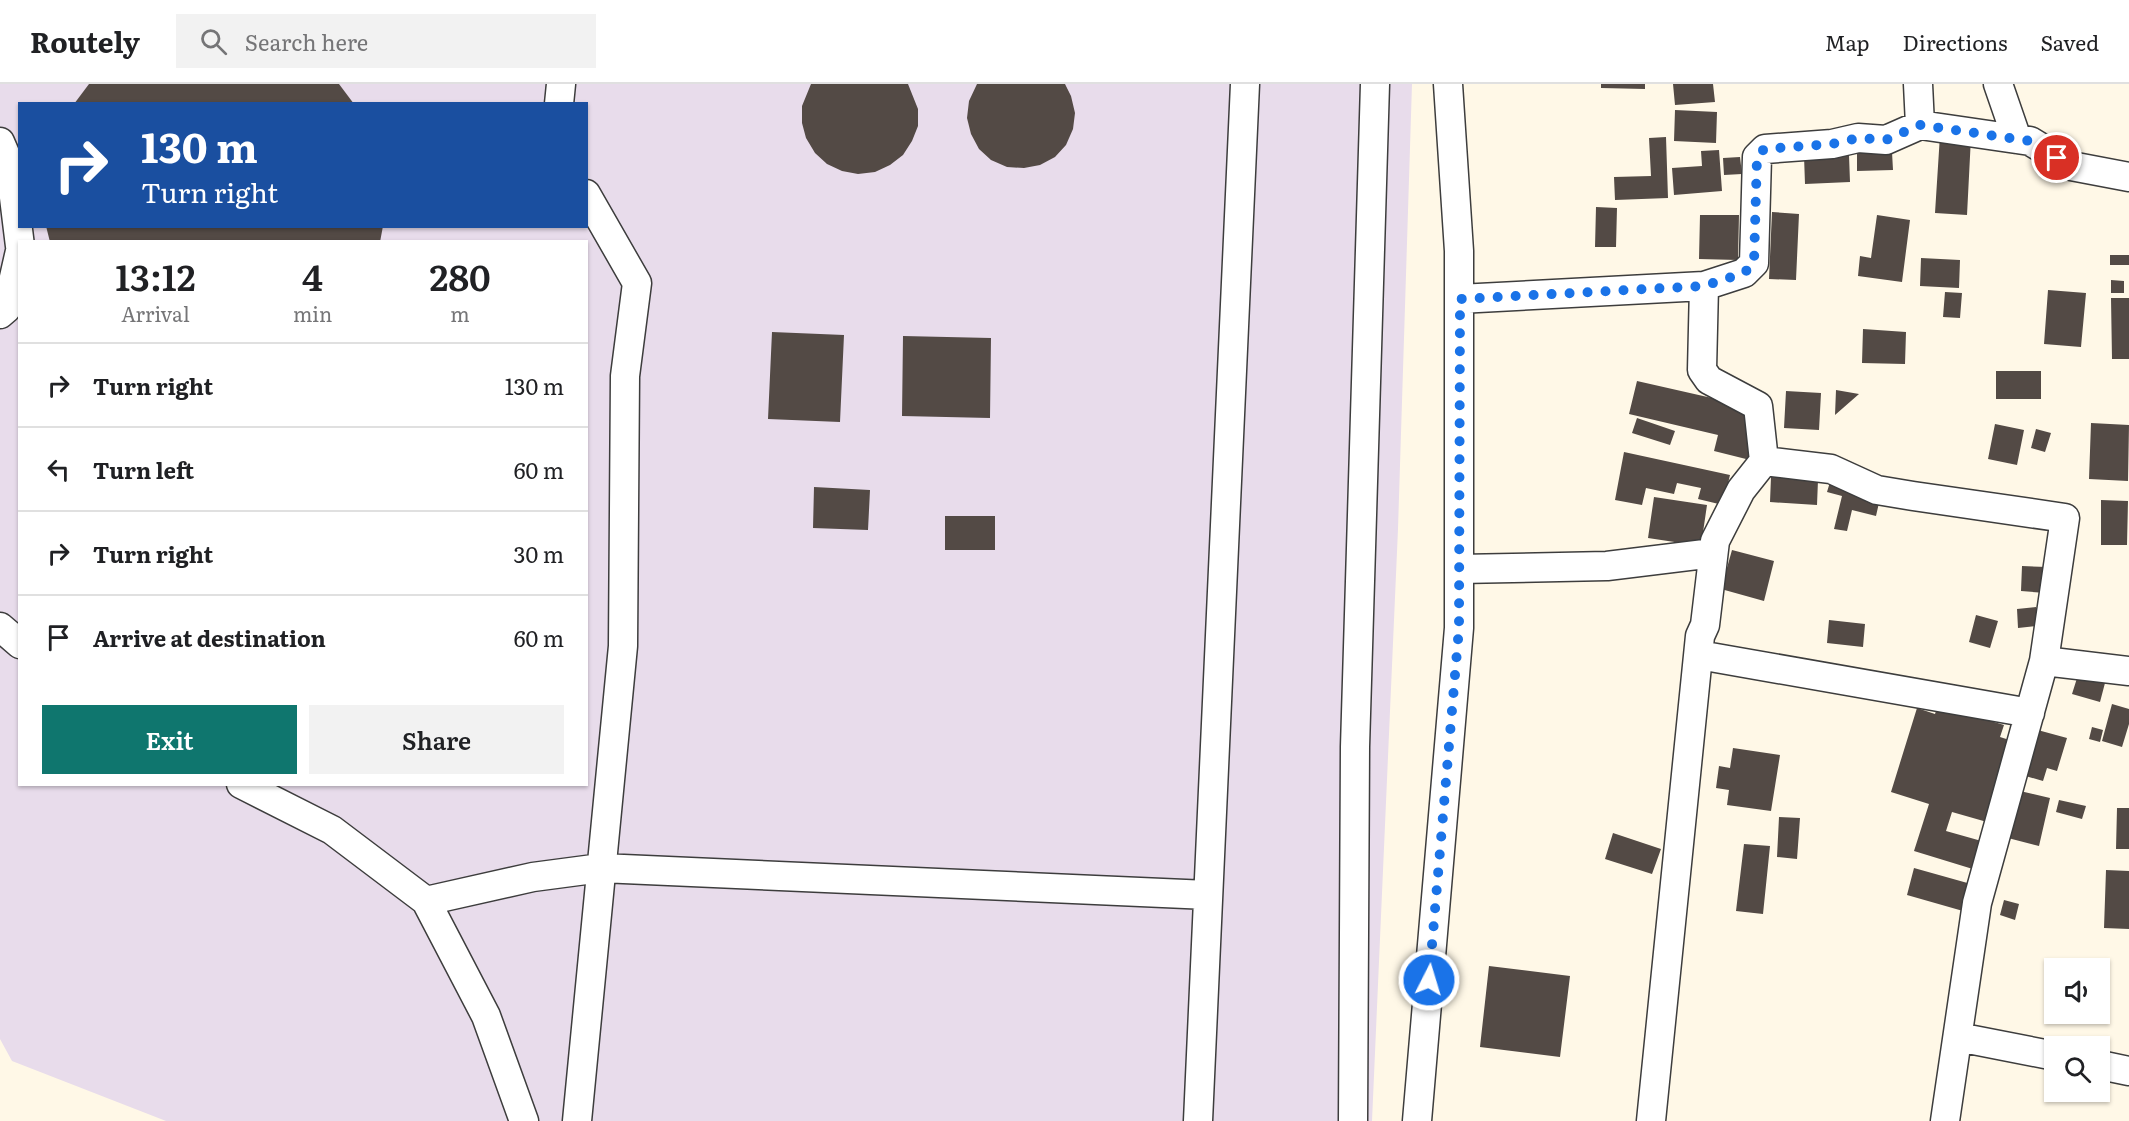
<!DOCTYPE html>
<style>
body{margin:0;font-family:Literata,serif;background:#f2f2f2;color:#202124;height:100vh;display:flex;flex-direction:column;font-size:22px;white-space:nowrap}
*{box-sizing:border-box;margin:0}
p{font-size:20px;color:#757577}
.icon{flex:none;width:33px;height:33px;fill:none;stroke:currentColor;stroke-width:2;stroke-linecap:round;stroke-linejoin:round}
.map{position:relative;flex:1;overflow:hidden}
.panel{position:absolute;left:18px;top:156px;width:570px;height:546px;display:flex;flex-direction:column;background:#fff;border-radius:0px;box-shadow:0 2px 4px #0004}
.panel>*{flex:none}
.hud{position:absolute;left:18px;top:18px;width:570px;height:126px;border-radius:0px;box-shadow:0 2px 4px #0004;background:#1a4fa0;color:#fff;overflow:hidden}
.tools{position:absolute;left:2044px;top:874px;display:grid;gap:12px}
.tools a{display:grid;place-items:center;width:66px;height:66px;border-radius:0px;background:#fff;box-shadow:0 2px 4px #0004;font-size:30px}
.pin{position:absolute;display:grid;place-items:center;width:51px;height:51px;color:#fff;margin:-26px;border:3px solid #fff;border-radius:50%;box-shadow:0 2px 6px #0007}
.me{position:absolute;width:66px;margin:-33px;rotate:5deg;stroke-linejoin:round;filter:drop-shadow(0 0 4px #0008)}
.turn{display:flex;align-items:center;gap:21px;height:126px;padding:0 24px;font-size:27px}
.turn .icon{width:78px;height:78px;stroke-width:2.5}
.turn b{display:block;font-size:42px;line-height:51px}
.eta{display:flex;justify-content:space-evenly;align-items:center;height:102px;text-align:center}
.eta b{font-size:36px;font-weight:600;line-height:42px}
.button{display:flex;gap:12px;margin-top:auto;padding:12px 24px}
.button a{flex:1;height:69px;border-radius:0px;background:#0f766e;color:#fff;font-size:24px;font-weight:600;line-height:69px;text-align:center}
.button a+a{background:#f2f2f2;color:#202124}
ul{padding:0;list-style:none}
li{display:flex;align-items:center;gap:18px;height:84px;padding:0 24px;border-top:2px solid #e0e0e0}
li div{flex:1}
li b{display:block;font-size:22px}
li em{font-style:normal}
header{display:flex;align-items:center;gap:36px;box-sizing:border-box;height:84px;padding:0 30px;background:#fff;border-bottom:2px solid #e0e0e0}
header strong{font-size:28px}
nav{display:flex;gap:33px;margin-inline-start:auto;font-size:21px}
.search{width:420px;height:54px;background:#f2f2f2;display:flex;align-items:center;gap:15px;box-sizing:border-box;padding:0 21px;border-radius:0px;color:#757577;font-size:22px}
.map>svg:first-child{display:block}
.industrial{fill:#e8dceb;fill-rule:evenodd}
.building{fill:#534a45}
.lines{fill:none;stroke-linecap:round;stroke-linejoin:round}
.street-casing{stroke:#3d3d3d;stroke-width:31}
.street{stroke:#fff;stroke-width:28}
.route{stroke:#1a73e8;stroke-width:10;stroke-dasharray:0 18}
</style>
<header>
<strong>Routely</strong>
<div class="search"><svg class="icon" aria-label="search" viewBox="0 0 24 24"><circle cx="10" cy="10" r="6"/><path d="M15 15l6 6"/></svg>Search here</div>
<nav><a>Map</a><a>Directions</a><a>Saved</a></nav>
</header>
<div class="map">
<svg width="2129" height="1037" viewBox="0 0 2129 1037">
<rect width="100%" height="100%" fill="#fff8e7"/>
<path class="industrial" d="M 0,0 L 1412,0 L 1398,445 L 1372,1037 L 166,1037 L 12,977 L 0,955 ZM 20,20 L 586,20 L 586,142 L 20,142 ZM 20,158 L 586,158 L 586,700 L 20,700 Z"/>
<path class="building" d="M 89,0 L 339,0 L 354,20 L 74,20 Z
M 811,0 L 908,0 L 918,25 L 918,42 L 912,57 L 903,71 L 890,81 L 875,88 L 858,90 L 842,87 L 827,80 L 815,69 L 806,54 L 802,39 L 802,22 Z
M 977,0 L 1065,0 L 1071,12 L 1075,29 L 1073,45 L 1066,61 L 1055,73 L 1040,81 L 1024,84 L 1007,83 L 991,76 L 979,65 L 971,50 L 967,34 L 969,17 Z
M 1601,0 L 1645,0 L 1645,5 L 1601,4 Z
M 1673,0 L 1713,0 L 1715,18 L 1675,21 Z
M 1675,26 L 1717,28 L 1716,59 L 1674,57 Z
M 1940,51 L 1971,53 L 1967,131 L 1935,129 Z
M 1666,53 L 1668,114 L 1615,116 L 1614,93 L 1651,92 L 1649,54 Z
M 1719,66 L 1722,107 L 1674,111 L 1672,84 L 1702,82 L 1701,67 Z
M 1892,68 L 1893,86 L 1857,87 L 1857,69 Z
M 1849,71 L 1850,98 L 1805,100 L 1804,72 Z
M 1740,73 L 1742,90 L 1724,91 L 1723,74 Z
M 1596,123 L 1617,124 L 1616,163 L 1595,163 Z
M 1772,128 L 1799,130 L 1796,196 L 1769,195 Z
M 1700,131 L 1739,131 L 1738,176 L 1699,175 Z
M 1877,131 L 1910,136 L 1902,198 L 1858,192 L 1860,172 L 1871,174 Z
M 46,142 L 383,142 L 380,158 L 50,158 Z
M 2110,171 L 2129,171 L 2129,181 L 2110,181 Z
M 1921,174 L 1960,176 L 1959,204 L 1920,202 Z
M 2111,196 L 2124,197 L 2124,209 L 2111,209 Z
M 2048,206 L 2086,209 L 2081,263 L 2044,260 Z
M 1945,208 L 1962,209 L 1960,234 L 1943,233 Z
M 2111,214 L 2129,214 L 2129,275 L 2112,275 Z
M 1863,245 L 1906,248 L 1905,280 L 1862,279 Z
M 772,248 L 844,251 L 840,338 L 768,335 Z
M 903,252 L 991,254 L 990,334 L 902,332 Z
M 1996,287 L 2041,287 L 2041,315 L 1996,315 Z
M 1637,297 L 1756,324 L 1750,376 L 1714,367 L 1718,351 L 1629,330 Z
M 1836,306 L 1859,310 L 1835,331 Z
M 1786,307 L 1821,309 L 1819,346 L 1784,344 Z
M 1637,334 L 1675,347 L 1670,361 L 1632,349 Z
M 2091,339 L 2129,341 L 2128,397 L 2089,395 Z
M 1995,340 L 2024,346 L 2017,381 L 1988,375 Z
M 2036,345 L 2051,349 L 2045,368 L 2031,364 Z
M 1624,368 L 1730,391 L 1723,421 L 1698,415 L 1701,404 L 1677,399 L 1674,410 L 1646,404 L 1642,421 L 1615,416 Z
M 1771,393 L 1818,396 L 1817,421 L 1770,418 Z
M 1830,398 L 1881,410 L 1876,432 L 1852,426 L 1847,447 L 1834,445 L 1842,412 L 1827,408 Z
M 814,403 L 870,406 L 868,446 L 813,444 Z
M 1654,413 L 1707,421 L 1701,462 L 1648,454 Z
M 2101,416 L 2128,417 L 2127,461 L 2101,461 Z
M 945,432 L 995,432 L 995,466 L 945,466 Z
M 1732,466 L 1774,477 L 1764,517 L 1721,505 Z
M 2022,482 L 2047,483 L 2046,509 L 2021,507 Z
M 2036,523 L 2037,542 L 2018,544 L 2017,525 Z
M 1976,531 L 1998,537 L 1990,564 L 1969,558 Z
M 1829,536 L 1865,540 L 1863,563 L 1827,559 Z
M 2078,591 L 2105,599 L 2100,618 L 2072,610 Z
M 2112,620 L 2129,625 L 2129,640 L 2122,663 L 2102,657 Z
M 1938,621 L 2004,641 L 2000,653 L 2019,659 L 1994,740 L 1952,728 L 1946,747 L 1985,758 L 1976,786 L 1914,767 L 1929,720 L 1891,708 L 1917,624 L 1935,630 Z
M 2092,643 L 2103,646 L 2100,658 L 2089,655 Z
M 2034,645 L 2067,654 L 2057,687 L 2047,684 L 2043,697 L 2022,691 Z
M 1733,664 L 1780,671 L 1771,727 L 1727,721 L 1729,706 L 1716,704 L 1719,682 L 1730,684 Z
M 2020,707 L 2050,714 L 2039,762 L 2008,754 Z
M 2059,716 L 2086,722 L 2082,735 L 2056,728 Z
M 2117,724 L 2129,724 L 2129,765 L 2116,765 Z
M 1779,733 L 1800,734 L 1797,775 L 1777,773 Z
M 1613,749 L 1661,765 L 1652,790 L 1605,775 Z
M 1744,760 L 1770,762 L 1763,830 L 1736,827 Z
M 1914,784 L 1971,800 L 1963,827 L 1907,811 Z
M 2106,786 L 2129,787 L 2129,845 L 2104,844 Z
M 2004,816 L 2019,820 L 2015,836 L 2000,831 Z
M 1489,882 L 1570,892 L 1560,973 L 1480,963 Z"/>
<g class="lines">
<g class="street-casing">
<path id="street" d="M 1918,0 L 1920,41
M 1998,0 L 2017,55
M 559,20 L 561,0
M 0,58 L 10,81 L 20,162
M 1459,215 L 1704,202
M 0,230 L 7,224 L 20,167
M 1764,377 L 1831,385 L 1877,406 L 1913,412 L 2065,434 L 2044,577 L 2129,587
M 1459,485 L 1607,482 L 1713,469
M 0,543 L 20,560
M 1699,571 L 2030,629
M 241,700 L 332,746 L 426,817 L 486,932 L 524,1037
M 426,817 L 533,793 L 601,784 L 1208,811
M 1958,953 L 2055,972
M 2100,981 L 2129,987
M 577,1037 L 623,562 L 625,292 L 637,199 L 586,110
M 1198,1037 L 1245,0
M 1353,1037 L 1355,663 L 1375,0
M 1417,1037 L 1459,544 L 1459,167 L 1448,0
M 1651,1037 L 1700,552 L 1705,541 L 1715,457 L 1741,406 L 1764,377 L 1758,322 L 1709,296 L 1702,286 L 1704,202 L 1744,189 L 1754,179 L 1757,73 L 1765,65 L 1832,60 L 1858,54 L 1886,56 L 1920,41 L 2030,57 L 2071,82 L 2129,93
M 1945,1037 L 1977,819 L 2044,577"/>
</g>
<use href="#street" class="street"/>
</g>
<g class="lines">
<path class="route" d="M 1429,896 L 1459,544 L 1460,215 L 1704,202 L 1744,189 L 1754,179 L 1757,73 L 1764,65 L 1832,60 L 1858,54 L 1886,56 L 1920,41 L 2030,57 L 2057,74"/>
</g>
</svg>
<div class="tools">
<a><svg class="icon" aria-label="sound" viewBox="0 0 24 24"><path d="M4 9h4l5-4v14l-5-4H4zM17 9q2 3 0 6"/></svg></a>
<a><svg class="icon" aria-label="search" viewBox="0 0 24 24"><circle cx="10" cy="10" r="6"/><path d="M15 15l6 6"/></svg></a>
</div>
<div class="pin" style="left:2057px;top:74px;background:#d93025"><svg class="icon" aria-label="arrive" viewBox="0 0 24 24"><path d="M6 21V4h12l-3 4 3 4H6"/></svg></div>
<svg class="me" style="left:1429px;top:896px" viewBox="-20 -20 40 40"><circle r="17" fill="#1a73e8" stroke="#fff" stroke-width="3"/><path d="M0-11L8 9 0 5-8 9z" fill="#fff"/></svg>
<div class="hud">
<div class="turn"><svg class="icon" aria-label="right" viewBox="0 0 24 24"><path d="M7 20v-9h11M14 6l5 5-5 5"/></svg><div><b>130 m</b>Turn right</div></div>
</div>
<section class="panel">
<div class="eta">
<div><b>13:12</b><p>Arrival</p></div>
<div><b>4</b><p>min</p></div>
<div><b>280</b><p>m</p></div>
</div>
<ul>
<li><svg class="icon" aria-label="right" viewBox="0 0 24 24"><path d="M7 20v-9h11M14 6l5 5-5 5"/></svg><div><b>Turn right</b></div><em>130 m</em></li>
<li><svg class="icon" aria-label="left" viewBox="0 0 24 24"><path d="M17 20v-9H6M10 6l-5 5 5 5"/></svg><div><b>Turn left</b></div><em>60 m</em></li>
<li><svg class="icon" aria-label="right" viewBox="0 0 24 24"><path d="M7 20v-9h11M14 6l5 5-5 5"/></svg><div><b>Turn right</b></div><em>30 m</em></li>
<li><svg class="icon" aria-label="arrive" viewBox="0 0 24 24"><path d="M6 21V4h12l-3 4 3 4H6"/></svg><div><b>Arrive at destination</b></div><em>60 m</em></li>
</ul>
<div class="button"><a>Exit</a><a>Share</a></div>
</section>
</div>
